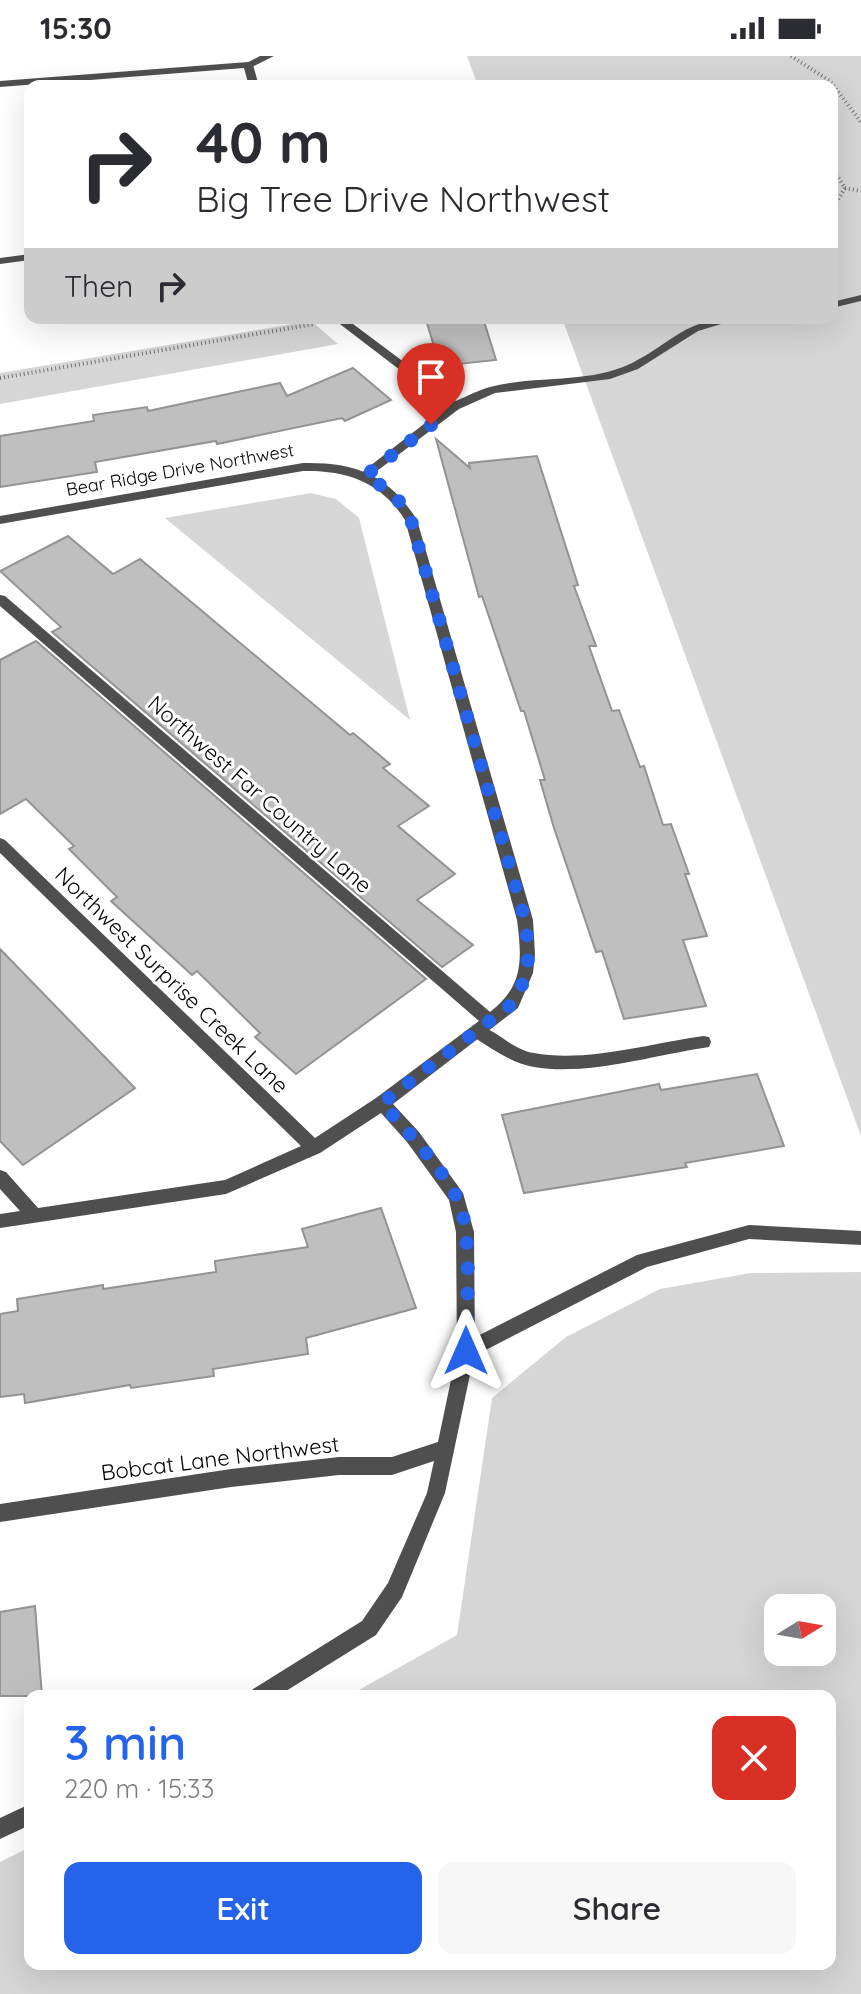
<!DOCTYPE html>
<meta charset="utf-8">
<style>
body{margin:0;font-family:Quicksand,sans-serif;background:#f7f7f7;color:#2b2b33;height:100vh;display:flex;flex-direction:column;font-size:30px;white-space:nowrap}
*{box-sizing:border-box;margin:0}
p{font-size:26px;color:#7c7c81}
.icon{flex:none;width:44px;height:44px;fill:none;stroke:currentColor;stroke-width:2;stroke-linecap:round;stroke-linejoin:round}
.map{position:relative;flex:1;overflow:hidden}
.panel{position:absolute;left:24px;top:1634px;width:812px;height:280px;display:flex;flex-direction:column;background:#fff;border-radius:16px;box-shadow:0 8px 32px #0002}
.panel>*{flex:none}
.guide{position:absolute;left:24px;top:24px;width:814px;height:244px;border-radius:16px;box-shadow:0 8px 32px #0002;background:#fff;color:#2b2b33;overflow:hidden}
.needle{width:52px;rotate:79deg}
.fabs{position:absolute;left:764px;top:1538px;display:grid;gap:16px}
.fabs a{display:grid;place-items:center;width:72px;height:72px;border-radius:16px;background:#fff;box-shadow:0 8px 32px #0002;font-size:40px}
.pin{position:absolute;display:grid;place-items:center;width:68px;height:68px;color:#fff;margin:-82px -34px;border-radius:50% 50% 50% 0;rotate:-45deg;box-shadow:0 0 8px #0007}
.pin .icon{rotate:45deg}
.me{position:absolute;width:88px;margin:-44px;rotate:0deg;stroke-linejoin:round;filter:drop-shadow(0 0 6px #0008)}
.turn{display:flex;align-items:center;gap:28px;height:168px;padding:0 40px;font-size:36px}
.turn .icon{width:104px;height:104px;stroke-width:2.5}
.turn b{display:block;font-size:56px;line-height:68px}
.then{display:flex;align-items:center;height:76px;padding:0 40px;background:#0003;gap:16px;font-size:30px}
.round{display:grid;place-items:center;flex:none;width:84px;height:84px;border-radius:16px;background:#f7f7f7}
.head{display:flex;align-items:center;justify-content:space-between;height:136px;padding:0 40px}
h1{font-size:48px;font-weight:600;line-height:60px;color:#2563eb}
.primary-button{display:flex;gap:16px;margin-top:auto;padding:16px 40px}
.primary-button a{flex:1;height:92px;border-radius:16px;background:#2563eb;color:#fff;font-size:32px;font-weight:600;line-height:92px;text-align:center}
.primary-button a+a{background:#f7f7f7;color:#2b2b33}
.status{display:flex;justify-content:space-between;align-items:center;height:56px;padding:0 40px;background:#fff;direction:ltr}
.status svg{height:22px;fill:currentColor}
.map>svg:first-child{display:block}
.green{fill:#d6d6d6;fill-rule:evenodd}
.building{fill:#bfbfbf;stroke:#939393;stroke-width:2}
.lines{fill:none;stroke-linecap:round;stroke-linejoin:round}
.path{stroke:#717171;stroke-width:4;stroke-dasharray:1 3;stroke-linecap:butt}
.service{fill:#4f4f4f;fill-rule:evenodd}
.minor{fill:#4f4f4f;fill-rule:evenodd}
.route{stroke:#2563eb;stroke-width:14;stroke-dasharray:0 25.2}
.labels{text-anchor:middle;stroke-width:6;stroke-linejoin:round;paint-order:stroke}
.far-street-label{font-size:18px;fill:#000;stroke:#fff}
.street-label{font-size:22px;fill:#000;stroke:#fff}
</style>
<div class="status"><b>15:30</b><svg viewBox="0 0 49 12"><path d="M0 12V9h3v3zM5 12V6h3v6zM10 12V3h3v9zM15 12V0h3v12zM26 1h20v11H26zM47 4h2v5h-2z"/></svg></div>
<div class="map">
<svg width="861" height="1938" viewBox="0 0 861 1938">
<rect width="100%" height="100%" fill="#fff"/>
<path class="green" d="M 467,0 L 861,0 L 861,1080 L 562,262 L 832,262 L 832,30 L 478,30 Z
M 311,265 L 338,288 L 0,348 L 0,317 Z
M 311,437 L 336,443 L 359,462 L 410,664 L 165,462 Z
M 861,1216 L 861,1938 L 0,1938 L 0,1806 L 30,1791 L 30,1908 L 830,1908 L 830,1640 L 348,1640 L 457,1579 L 492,1342 L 566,1281 L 660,1233 L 751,1217 ZM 778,1552 L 822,1552 L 822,1596 L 778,1596 Z"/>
<path class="building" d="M 449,262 L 483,262 L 496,304 L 440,310 L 426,264 Z
M 353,312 L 391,344 L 345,365 L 342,362 L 217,388 L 216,385 L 95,406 L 97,416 L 0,431 L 0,380 L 94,365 L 93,359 L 147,351 L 148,355 L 280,327 L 287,340 Z
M 436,383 L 470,412 L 469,407 L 537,400 L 578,529 L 574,530 L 596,590 L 589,590 L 612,655 L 619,654 L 640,711 L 644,710 L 663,769 L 671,768 L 689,818 L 685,818 L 707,880 L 683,884 L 706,950 L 624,963 L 602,895 L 596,896 L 554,772 L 540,724 L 545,724 L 524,655 L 521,655 L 482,540 L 479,541 Z
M 68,480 L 113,518 L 140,503 L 350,679 L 353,677 L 390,708 L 383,712 L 429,750 L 398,770 L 455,818 L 417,844 L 473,889 L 442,911 L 52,576 L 61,571 L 0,515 Z
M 36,585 L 426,923 L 296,1018 L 255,981 L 260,977 L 197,915 L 192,919 L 111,845 L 117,841 L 69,793 L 74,790 L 26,743 L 0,758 L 0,604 Z
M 0,893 L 135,1032 L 23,1109 L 0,1085 Z
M 757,1018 L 784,1090 L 685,1107 L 687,1111 L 524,1137 L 502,1059 L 659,1028 L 661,1034 Z
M 381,1152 L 416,1252 L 306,1282 L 308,1298 L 213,1313 L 214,1320 L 131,1332 L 130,1329 L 25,1347 L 24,1338 L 0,1341 L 0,1258 L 18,1255 L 17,1243 L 103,1229 L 103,1233 L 216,1216 L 215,1205 L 308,1191 L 302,1173 Z
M 35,1550 L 42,1640 L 0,1640 L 0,1556 Z"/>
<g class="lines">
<path class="path" d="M 791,0 L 830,25 L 861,66
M 832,112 L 845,132 L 832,154
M 845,132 L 861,135
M 0,322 L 314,268"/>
<path class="service" d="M 260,0 L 274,0 L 252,11 L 243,9 Z
M 861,239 L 861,245 L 832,252 L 832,246 Z
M 332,262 L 345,262 L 456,345 C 467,340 479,334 490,331 C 535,319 587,328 630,308 C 675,286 683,262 741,262 L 698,275 L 638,313 L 610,323 L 495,337 L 459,353 L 365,424 L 361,423 L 361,417 L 447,350 Z
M 478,969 C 498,975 513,994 534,997 C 585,1007 652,987 703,980 L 709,981 L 711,986 L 709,991 L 703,992 C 651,1000 586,1020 534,1011 C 511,1007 491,992 472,980 L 470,975 L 472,970 Z
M 749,1169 L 861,1175 L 861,1189 L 749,1183 L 647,1211 L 472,1301 L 466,1303 L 460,1301 L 457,1295 L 460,1289 L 637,1199 Z"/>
<path class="minor" d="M 248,6 L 253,9 L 259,30 L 249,30 L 244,12 L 0,31 L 0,25 Z
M 30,198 L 30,204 L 0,208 L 0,202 Z
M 303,407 C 356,406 389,419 417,464 L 533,864 L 535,898 L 533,917 L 518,952 L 393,1048 L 419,1076 L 463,1137 L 474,1176 L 475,1295 L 445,1437 L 402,1541 L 376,1579 L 278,1640 L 250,1640 L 253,1633 L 362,1565 L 388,1527 L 427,1437 L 434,1405 L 392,1419 L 339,1419 L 231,1431 L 0,1466 L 0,1448 L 231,1413 L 339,1401 L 392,1401 L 438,1386 L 457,1295 L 456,1176 L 449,1144 L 407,1086 L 381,1057 L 320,1097 L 226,1138 L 0,1172 L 0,1158 L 20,1155 L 0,1133 L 0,1114 L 6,1116 L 38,1152 L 225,1124 L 301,1090 L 0,797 L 0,782 L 5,784 L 315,1082 L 376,1042 L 479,965 L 0,550 L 0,539 L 5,540 L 490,956 C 524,930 522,903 517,864 L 405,464 C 381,426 347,414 303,415 L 0,468 L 0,460 Z
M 30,1748 L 30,1769 L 0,1783 L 0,1762 Z"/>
</g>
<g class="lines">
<path class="route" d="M 431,369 L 365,420 C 387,432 400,442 411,464 L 525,864 C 530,899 531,918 512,948 L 382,1047 C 408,1076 437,1106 456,1140 C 474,1172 466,1256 466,1295"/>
</g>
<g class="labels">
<g class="far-street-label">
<text transform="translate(180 414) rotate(-10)" y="6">Bear Ridge Drive Northwest</text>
</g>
<g class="street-label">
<text transform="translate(260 738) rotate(41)" y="8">Northwest Far Country Lane</text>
<text transform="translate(172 924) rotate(44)" y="8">Northwest Surprise Creek Lane</text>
<text transform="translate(220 1402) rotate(-7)" y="8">Bobcat Lane Northwest</text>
</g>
</g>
</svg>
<div class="fabs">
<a><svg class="needle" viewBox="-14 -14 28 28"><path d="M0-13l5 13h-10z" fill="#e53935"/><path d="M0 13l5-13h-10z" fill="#7c7c81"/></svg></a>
</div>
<div class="pin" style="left:431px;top:369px;background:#d93025"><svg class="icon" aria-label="arrive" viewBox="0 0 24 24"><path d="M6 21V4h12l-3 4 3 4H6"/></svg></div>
<svg class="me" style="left:466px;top:1295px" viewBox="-20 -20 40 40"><path d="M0-17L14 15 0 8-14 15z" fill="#2563eb" stroke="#fff" stroke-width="4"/></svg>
<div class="guide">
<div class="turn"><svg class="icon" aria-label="right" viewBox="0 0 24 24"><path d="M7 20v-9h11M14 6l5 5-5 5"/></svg><div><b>40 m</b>Big Tree Drive Northwest</div></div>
<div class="then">Then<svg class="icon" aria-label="right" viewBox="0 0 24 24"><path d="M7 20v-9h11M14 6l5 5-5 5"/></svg></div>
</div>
<section class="panel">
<div class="head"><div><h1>3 min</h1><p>220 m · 15:33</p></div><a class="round" style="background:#d93025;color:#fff"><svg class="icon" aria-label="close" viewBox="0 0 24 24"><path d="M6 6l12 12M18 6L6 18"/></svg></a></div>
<div class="primary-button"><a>Exit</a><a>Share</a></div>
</section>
</div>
